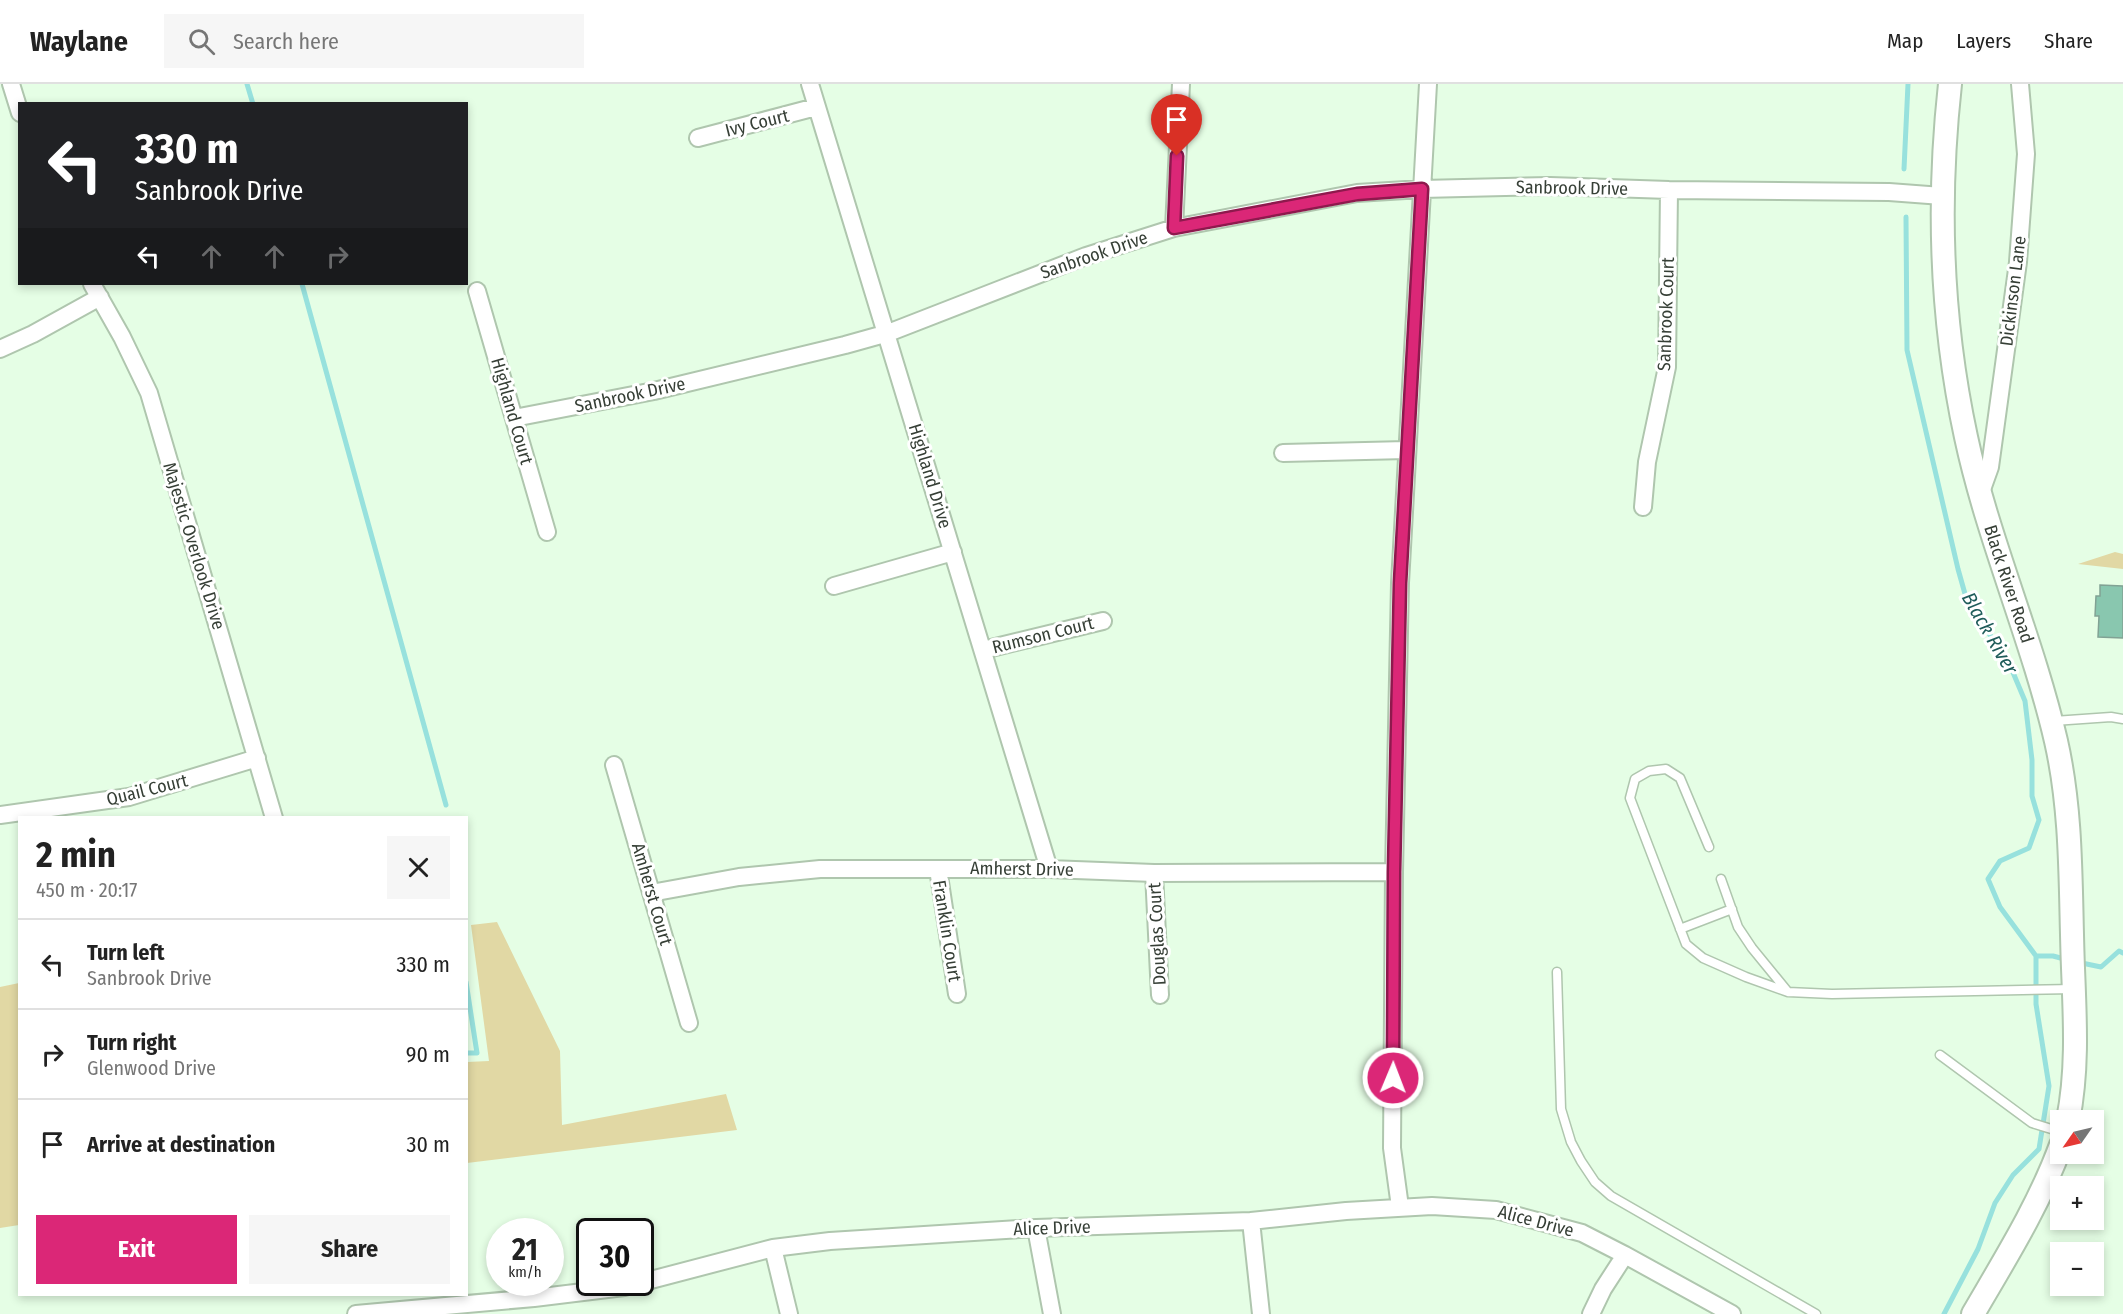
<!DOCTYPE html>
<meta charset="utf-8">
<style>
body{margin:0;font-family:"Fira Sans Condensed",sans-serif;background:#f6f6f6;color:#222;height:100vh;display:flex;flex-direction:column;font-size:22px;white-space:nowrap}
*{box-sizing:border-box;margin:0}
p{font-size:20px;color:#767676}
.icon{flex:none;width:33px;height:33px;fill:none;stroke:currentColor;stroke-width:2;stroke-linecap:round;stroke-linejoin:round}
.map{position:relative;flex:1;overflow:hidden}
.panel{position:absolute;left:18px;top:732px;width:450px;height:480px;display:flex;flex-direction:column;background:#fff;border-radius:0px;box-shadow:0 3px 9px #0003}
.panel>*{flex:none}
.guide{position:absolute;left:18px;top:18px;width:450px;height:183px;border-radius:0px;box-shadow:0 3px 9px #0003;background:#202124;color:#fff;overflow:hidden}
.needle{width:39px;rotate:236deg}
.buttons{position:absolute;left:2050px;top:1026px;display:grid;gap:12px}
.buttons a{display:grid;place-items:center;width:54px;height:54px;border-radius:0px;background:#fff;box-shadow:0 3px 9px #0003;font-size:30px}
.speed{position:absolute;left:486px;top:1134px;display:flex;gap:12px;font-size:30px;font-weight:700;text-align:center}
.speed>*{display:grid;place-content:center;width:78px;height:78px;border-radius:50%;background:#fff;box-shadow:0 3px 9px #0003;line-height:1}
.speed small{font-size:15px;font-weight:400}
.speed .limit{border:3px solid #111;border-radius:9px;background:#fff;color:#111}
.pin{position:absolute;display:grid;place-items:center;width:51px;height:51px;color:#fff;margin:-62px -26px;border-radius:50% 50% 50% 0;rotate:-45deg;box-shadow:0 0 6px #0007}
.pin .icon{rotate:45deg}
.me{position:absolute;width:66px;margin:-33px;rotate:1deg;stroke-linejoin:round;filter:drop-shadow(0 0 4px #0008)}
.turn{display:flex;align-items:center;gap:21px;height:126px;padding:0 18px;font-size:27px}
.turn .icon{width:78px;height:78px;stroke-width:2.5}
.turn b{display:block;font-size:42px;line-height:51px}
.lanes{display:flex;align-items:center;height:57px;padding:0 18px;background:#0003;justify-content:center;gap:30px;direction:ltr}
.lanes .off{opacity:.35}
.round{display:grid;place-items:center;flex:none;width:63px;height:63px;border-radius:0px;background:#f6f6f6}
.head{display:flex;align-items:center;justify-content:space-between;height:102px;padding:0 18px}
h1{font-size:36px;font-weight:700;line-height:45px}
.cta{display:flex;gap:12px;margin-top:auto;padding:12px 18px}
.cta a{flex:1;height:69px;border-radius:0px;background:#db2777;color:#fff;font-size:24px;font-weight:700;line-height:69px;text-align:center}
.cta a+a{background:#f6f6f6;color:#222}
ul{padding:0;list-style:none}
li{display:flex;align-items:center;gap:18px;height:90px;padding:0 18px;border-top:2px solid #e0e0e0}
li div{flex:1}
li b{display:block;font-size:22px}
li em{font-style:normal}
header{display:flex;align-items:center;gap:36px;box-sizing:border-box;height:84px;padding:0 30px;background:#fff;border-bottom:2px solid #e0e0e0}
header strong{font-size:28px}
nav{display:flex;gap:33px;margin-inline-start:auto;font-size:21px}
.search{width:420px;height:54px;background:#f6f6f6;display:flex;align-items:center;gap:15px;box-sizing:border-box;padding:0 21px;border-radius:0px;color:#767676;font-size:22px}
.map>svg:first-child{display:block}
.green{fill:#e1d8a4}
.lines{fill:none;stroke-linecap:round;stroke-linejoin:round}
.stream{stroke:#97e1dd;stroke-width:5}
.building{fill:#89c7af;stroke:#81a294;stroke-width:1.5}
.lane-casing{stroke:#afc6ae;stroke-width:11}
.street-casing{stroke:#afc6ae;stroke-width:20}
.secondary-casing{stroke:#afc6ae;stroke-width:26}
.lane{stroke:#fff;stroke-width:8}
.street{stroke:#fff;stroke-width:16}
.secondary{stroke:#fff;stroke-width:22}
.route-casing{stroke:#8e194d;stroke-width:15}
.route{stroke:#db2777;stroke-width:10}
.labels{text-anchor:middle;stroke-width:6;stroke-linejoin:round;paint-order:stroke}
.street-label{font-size:18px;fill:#363f36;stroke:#fff}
.water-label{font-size:20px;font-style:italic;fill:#1f5c5a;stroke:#fff}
</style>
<header>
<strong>Waylane</strong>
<div class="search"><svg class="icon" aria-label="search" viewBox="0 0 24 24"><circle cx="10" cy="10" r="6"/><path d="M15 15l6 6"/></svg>Search here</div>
<nav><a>Map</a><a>Layers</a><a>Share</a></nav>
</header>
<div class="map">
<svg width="2123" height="1230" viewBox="0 0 2123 1230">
<rect width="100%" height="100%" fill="#e5fee5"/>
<path class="green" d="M 2115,468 L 2123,470 L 2123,485 L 2078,480 Z
M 497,838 L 560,967 L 562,1041 L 726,1010 L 737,1046 L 467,1079 L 467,978 L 489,977 L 471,841 Z
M 19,899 L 19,1141 L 0,1144 L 0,903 Z"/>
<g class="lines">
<path class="stream" d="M 247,0 L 253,20
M 1904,85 L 1908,0
M 1906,133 L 1907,266 L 1958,485 L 1967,517 L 2009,579 L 2025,617 L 2032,676 L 2032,712 L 2039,736 L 2029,764 L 2000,777 L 1988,795 L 2000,823 L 2036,872 L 2053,872 L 2068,876
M 302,200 L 446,721
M 2077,878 L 2101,883 L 2119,867 L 2123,869
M 466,898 L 477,969 L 466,969
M 1944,1230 L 1978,1165 L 1995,1119 L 2013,1091 L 2039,1065 L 2049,1002 L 2036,920 L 2036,872"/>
</g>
<path class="building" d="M 2100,501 L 2123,502 L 2123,554 L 2098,553 L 2099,532 L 2095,532 L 2096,512 L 2100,512 Z"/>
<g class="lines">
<g class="lane-casing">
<path id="lane" d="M 2054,637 L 2111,633 L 2123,635
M 1709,763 L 1680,694 L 1666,685 L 1649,687 L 1635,695 L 1630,714 L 1686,860 L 1703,874 L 1746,893 L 1788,908 L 1832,910 L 2074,905
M 1721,795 L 1738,843 L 1752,864 L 1788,908
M 1680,845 L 1732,825
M 1557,888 L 1561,1025 L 1571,1058 L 1581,1077 L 1595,1098 L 1611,1112 L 1816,1230
M 1940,971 L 2032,1039 L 2061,1048"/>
</g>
<g class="street-casing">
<path id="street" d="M 11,0 L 20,29
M 810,0 L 1049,785
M 698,54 L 816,23
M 1174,144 L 1181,0
M 92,200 L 122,253 L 149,309 L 274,734
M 477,207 L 547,448
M 0,265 L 33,250 L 100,213
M 514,334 L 654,307 L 845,261 L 888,249 L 1086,172 L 1174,144 L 1357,109 L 1422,105 L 1550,102 L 1669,106 L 1889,108 L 1942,112
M 1283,369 L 1406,366
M 1980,411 L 1990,383 L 2018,178 L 2026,70 L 2020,0
M 1643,423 L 1647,378 L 1667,283 L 1669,106
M 834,502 L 953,468
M 983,566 L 1103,537
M 614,681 L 689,939
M 0,731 L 129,713 L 257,674
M 938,785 L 957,910
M 1154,789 L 1160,911
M 651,809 L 739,793 L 820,785 L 1049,785 L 1154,789 L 1394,788
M 1400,1123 L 1392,1064 L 1394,788 L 1400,499 L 1428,0
M 1251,1137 L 1261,1230
M 1036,1144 L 1052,1230
M 773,1164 L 789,1230
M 356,1230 L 534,1214 L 624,1203 L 773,1164 L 830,1157 L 1036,1144 L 1251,1137 L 1346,1127 L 1432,1122 L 1496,1126 L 1582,1149 L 1625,1171 L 1732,1230
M 1591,1230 L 1603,1205 L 1625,1171"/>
</g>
<g class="secondary-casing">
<g id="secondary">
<path id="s1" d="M 1950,0 C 1937,118 1941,237 1966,353 C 1988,456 2032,554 2056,657 C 2073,732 2070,808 2073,884 C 2075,935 2078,986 2068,1036"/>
<path d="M 1973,1230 C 2005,1175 2039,1121 2061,1061"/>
</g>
</g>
<use href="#lane" class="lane"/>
<use href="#street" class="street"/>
<use href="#secondary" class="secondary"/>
</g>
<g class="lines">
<g class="route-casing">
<path id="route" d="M 1177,72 L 1174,144 L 1357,110 L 1422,105 L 1400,499 L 1394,788 L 1393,994"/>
</g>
<use href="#route" class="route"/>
</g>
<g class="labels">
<g class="street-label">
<text transform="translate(757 39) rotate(-14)" y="6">Ivy Court</text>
<text transform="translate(1572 104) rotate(1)" y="6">Sanbrook Drive</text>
<text transform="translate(1094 171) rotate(-19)" y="6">Sanbrook Drive</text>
<text transform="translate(2013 207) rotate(-83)" y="6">Dickinson Lane</text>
<text transform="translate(1666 230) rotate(-88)" y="6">Sanbrook Court</text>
<text transform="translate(630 311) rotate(-12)" y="6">Sanbrook Drive</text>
<text transform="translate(512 327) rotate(74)" y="6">Highland Court</text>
<text transform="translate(930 392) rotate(73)" y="6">Highland Drive</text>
<text transform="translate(194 462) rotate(73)" y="6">Majestic Overlook Drive</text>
<text dy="6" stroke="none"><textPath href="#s1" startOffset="508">Black River Road</textPath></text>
<text transform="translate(1043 551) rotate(-14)" y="6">Rumson Court</text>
<text transform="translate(147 706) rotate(-14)" y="6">Quail Court</text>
<text transform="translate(1022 785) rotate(1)" y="6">Amherst Drive</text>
<text transform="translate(652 810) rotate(74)" y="6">Amherst Court</text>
<text transform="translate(947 847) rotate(81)" y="6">Franklin Court</text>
<text transform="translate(1157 850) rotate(-93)" y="6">Douglas Court</text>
<text transform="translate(1536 1137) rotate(15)" y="6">Alice Drive</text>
<text transform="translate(1052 1144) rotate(-2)" y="6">Alice Drive</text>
</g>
<g class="water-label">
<text transform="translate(1990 549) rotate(60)" y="7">Black River</text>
</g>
</g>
</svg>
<div class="buttons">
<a><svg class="needle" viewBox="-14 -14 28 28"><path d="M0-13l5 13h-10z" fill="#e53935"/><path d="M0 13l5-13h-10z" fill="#767676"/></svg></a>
<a>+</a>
<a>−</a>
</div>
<div class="speed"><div>21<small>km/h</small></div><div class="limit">30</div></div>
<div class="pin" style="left:1177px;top:72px;background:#d93025"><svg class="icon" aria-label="arrive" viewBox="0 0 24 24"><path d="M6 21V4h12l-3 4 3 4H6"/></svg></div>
<svg class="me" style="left:1393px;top:994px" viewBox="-20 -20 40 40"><circle r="17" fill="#db2777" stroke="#fff" stroke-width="3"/><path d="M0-11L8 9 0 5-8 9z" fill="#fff"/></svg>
<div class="guide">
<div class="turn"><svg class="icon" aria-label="left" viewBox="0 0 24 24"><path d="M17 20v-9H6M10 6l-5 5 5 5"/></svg><div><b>330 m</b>Sanbrook Drive</div></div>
<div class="lanes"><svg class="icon" aria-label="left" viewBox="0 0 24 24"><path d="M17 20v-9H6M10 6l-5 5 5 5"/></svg><svg class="icon off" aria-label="ahead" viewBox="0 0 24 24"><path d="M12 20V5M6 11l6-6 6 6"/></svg><svg class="icon off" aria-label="ahead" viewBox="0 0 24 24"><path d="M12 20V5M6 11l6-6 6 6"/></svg><svg class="icon off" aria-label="right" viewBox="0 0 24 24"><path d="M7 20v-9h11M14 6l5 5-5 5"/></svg></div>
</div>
<section class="panel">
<div class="head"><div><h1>2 min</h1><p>450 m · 20:17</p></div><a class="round"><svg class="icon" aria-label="close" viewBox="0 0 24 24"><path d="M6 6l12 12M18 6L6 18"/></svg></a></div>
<ul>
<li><svg class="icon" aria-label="left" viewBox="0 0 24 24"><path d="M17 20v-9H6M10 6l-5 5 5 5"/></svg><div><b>Turn left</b><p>Sanbrook Drive</p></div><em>330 m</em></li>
<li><svg class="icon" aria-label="right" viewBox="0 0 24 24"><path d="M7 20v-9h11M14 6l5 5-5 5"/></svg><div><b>Turn right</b><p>Glenwood Drive</p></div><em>90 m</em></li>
<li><svg class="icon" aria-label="arrive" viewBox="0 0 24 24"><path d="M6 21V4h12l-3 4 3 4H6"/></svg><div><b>Arrive at destination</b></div><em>30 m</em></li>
</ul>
<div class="cta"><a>Exit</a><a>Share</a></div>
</section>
</div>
